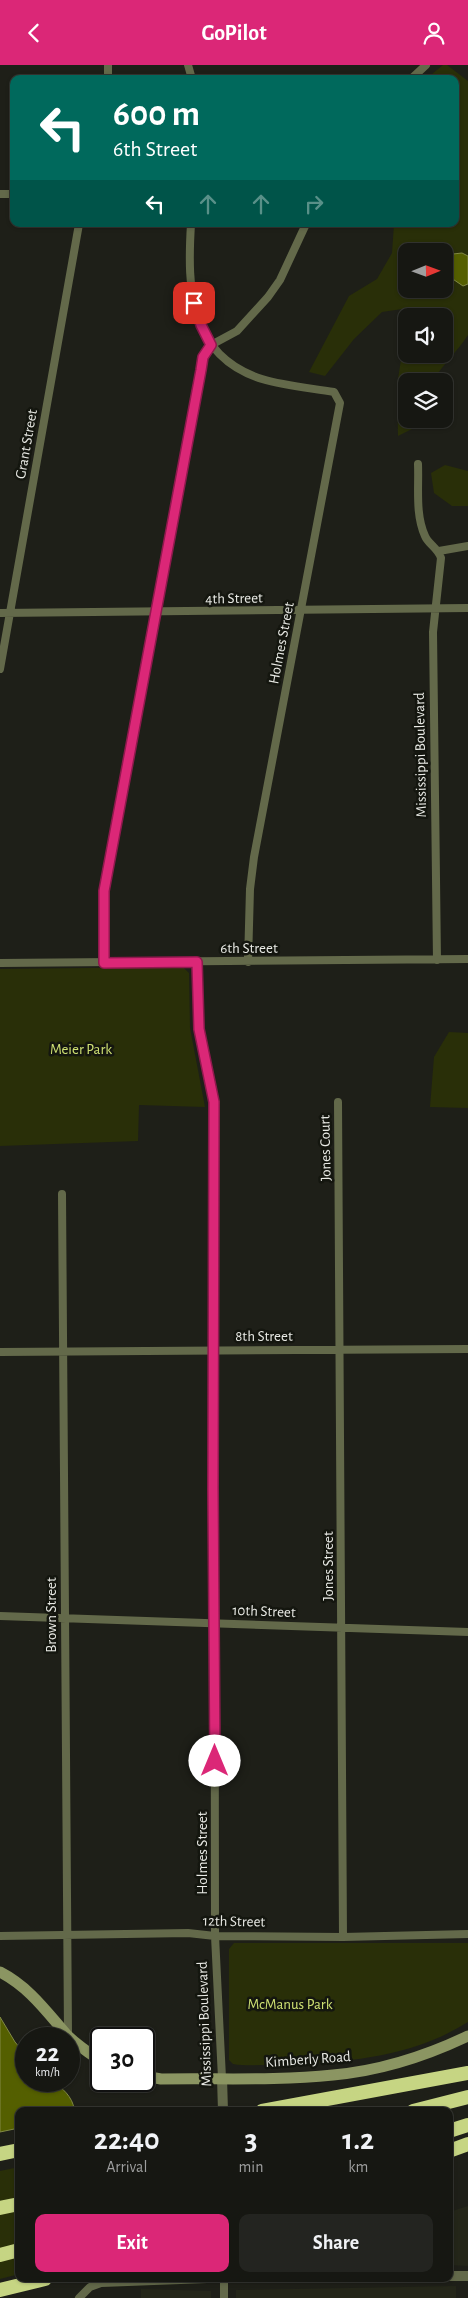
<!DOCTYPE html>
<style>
body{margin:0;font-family:"Alegreya Sans",sans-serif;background:#232420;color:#f1f3f6;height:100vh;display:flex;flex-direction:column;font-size:19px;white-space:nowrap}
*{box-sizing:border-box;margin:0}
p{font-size:16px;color:#9e9f9f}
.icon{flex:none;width:28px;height:28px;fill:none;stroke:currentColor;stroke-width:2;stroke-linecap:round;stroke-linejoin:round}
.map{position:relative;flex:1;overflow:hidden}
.side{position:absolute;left:15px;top:2042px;width:438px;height:175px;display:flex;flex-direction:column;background:#161712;border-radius:10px;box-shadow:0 1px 4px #0004,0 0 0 1px #353632}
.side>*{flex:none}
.hud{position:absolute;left:10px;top:10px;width:449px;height:152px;border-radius:10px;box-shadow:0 1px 4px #0004,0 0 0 1px #353632;background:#00695c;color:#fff;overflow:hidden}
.needle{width:32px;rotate:89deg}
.controls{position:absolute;left:398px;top:178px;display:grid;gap:10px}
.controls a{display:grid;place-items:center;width:55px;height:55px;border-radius:10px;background:#161712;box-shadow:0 1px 4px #0004,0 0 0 1px #353632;font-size:25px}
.speed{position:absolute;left:15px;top:1962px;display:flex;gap:10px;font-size:25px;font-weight:700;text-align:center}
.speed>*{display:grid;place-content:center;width:65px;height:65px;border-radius:50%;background:#161712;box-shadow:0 1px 4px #0004,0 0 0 1px #353632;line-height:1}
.speed small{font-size:12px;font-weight:400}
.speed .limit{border:2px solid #111;border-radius:8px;background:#fff;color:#111}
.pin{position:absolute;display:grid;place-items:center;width:42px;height:42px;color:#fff;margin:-21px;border-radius:10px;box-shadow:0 2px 8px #0006}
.me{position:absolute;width:55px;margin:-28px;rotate:0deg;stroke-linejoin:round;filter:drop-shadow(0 0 4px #0008)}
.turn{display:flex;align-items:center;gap:18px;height:105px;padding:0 20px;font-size:22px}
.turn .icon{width:65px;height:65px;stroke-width:2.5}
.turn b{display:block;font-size:35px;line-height:42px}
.lanes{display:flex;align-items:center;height:48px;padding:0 20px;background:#0003;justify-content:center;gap:25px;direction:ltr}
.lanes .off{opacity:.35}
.eta{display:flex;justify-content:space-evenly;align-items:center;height:85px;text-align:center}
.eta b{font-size:30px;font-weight:700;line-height:35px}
.action{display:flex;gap:10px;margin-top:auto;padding:10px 20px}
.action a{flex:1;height:58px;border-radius:10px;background:#db2777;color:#fff;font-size:20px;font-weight:700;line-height:58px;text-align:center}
.action a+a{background:#232420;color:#f1f3f6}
header{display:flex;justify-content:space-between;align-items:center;height:65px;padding:0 20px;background:#db2777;color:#fff;font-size:22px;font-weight:700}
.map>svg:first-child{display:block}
.built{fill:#242619}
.green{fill:#292f08;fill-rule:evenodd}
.water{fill:#545f00;stroke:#818945}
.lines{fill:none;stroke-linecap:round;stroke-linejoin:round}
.minor{stroke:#63694a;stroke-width:8}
.tertiary{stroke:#63694a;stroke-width:10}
.secondary{stroke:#8b9562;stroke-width:11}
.motorway{stroke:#c6d583;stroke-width:14}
.route-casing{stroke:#8e194d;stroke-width:12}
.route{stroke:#db2777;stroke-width:9}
.labels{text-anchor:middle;stroke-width:5;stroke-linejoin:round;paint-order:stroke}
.street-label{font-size:15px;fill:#e9eae5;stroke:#14160f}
.park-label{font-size:15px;fill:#cee073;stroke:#14160f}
</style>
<header><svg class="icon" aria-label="back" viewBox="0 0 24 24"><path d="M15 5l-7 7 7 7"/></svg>GoPilot<svg class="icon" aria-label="person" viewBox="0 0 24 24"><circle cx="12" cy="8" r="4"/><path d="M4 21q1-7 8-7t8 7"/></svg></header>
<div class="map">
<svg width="468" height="2233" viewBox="0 0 468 2233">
<rect width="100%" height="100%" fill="#1e1f18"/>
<path class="built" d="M 468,2141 L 468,2201 L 449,2200 L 449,2147 Z
M 456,2221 L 456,2233 L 236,2233 L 236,2225 Z
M 141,2224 L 211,2226 L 211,2233 L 141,2233 Z"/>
<path class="green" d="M 443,0 L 447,0 L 468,16 L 468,270 C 457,287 443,299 433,316 L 406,316 L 406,354 L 419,354 L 418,361 L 398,371 L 397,320 L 406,264 L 406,289 L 444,289 L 444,251 L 408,251 L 409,243 L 382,247 L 354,274 L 325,311 L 309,307 L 349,231 L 377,214 L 392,188 L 394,159 L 455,159 L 455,14 L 426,14 ZM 406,186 L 444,186 L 444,224 L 406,224 Z
M 445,400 L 468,406 L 468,441 L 452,441 L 434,428 L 431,408 Z
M 183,902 L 189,908 L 190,963 L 205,1042 L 139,1040 L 138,1076 L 0,1081 L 0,904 Z
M 449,967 L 468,968 L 468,1043 L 430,1042 L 434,992 Z
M 234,1878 L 468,1878 L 468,1957 C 412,1992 351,1997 287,1999 C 269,1999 250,2002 233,1999 L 229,1995 L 229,1884 Z
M 19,2102 L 19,2209 L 0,2214 L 0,2106 Z"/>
<path class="water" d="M 462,188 L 468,191 L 468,219 L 463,221 L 444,208 L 444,190 Z
M 0,1952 L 15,1977 L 26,1990 L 26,2016 C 33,2016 45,2014 51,2017 C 62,2021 73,2033 74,2044 L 71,2046 L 19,2046 L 19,2063 L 0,2067 Z"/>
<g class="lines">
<path class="minor" d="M 188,0 L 192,14
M 108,14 L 108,0
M 411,14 L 426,0
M 0,129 L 14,129
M 191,159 C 187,224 189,291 262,314 C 285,321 310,323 334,327 L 340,338 L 254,792 L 250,824 L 248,897
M 418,399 C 419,422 415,449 425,471 C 428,479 438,483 441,493 L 433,567 L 437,895
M 439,486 L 468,481
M 0,548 L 468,543
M 0,604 L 79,159
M 197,897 L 199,964 L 214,1037 L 215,1871 L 222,2013
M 0,898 L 468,894
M 104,898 L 105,826 L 203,292 L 211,280 L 237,266 L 268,232 L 280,215 L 306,159
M 338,1037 L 343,1872
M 62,1129 L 68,1970
M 0,1287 L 468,1284
M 0,1551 L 468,1567
M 0,1871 L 188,1868 L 215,1871 L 343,1872 L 468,1869
M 224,2214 L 224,2233
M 79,2233 L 90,2222 L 101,2218 L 207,2214"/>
<path class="tertiary" d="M 222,2013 L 223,2046
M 449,2211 L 468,2211"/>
<path class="secondary" d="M 0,1907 C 29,1922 46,1946 67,1970 C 77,1980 89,1988 101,1996
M 144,2011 L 161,2014 C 218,2013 276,2016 333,2010 C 379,2006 426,1991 468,1971"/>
<path class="motorway" d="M 262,2046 L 468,2008
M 413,2046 L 468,2032
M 449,2066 L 468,2060
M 449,2086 L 468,2079
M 0,2089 L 19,2085
M 0,2143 L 19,2139
M 0,2190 L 19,2185
M 0,2225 L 45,2214"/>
</g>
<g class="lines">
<g class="route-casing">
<path id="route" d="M 194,238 L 201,260 L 211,280 L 203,292 L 201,305 L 104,826 L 104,898 L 197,897 L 199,964 L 214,1037 L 213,1424 L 215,1696"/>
</g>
<use href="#route" class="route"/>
</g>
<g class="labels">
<g class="street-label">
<text transform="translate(26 379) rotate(-80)" y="5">Grant Street</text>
<text transform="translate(234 533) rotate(-1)" y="5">4th Street</text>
<text transform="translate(281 578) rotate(-79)" y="5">Holmes Street</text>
<text transform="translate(420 690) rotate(-91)" y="5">Mississippi Boulevard</text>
<text x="249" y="888">6th Street</text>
<text transform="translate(325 1083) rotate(-91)" y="5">Jones Court</text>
<text x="264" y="1276">8th Street</text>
<text transform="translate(328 1501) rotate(-90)" y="5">Jones Street</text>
<text transform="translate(264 1546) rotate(2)" y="5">10th Street</text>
<text transform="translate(51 1550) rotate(-90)" y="5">Brown Street</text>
<text transform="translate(202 1788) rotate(-90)" y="5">Holmes Street</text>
<text transform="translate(234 1856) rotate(1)" y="5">12th Street</text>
<text transform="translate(204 1959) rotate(-92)" y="5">Mississippi Boulevard</text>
<text transform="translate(308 1994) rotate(-4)" y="5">Kimberly Road</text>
</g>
<g class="park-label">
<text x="81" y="989">Meier Park</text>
<text x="290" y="1944">McManus Park</text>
</g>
</g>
</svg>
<div class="controls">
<a><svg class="needle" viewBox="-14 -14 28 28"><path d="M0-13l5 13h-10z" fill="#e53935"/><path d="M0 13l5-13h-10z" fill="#9e9f9f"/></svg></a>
<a><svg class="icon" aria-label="sound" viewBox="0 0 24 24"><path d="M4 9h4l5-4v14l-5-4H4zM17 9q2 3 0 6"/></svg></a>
<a><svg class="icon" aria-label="layers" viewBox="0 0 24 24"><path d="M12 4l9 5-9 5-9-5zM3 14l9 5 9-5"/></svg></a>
</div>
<div class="speed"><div>22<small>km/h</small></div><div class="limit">30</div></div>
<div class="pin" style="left:194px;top:238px;background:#d93025"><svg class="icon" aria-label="arrive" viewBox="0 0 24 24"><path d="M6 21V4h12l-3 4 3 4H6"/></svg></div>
<svg class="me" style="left:215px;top:1696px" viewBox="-20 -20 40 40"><circle r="19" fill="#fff"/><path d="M0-13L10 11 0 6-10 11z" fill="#db2777"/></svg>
<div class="hud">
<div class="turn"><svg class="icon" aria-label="left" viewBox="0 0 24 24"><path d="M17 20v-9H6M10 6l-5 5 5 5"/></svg><div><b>600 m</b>6th Street</div></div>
<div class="lanes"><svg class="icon" aria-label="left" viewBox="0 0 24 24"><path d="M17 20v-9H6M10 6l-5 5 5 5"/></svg><svg class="icon off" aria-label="ahead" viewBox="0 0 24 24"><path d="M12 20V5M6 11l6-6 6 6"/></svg><svg class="icon off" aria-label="ahead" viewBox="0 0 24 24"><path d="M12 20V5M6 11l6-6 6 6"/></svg><svg class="icon off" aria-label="right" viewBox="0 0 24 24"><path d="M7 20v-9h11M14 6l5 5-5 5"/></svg></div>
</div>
<section class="side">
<div class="eta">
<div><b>22:40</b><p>Arrival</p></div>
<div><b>3</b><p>min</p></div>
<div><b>1.2</b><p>km</p></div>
</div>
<div class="action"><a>Exit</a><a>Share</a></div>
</section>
</div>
